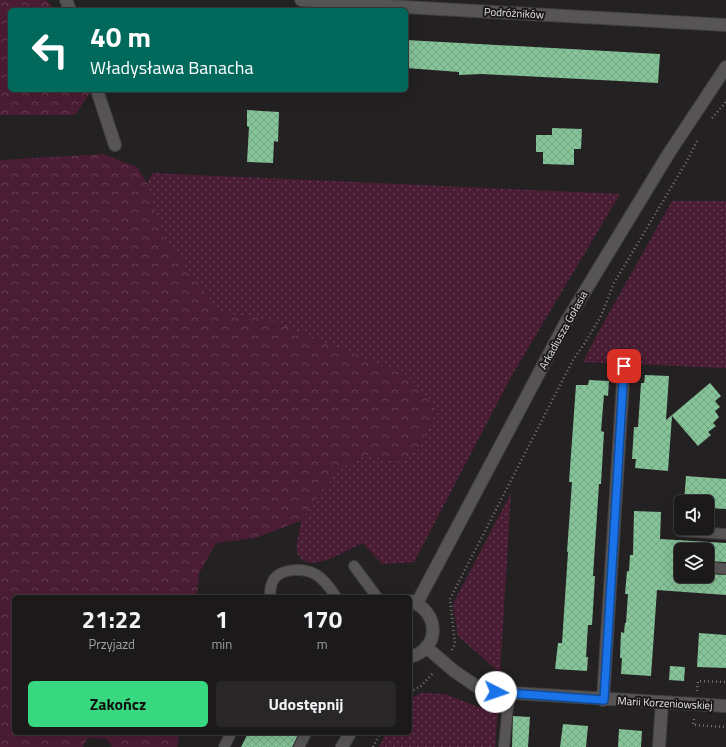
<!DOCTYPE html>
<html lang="pl">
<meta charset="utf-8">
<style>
body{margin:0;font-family:"Titillium Web",sans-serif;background:#282627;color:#f1f3f6;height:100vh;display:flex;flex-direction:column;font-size:15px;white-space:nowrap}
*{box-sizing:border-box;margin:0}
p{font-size:13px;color:#a0a0a2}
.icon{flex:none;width:22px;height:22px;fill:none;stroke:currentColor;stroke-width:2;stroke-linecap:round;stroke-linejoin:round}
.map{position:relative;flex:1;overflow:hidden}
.side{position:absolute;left:12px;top:595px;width:400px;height:140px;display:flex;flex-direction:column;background:#1b191a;border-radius:6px;box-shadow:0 4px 16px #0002,0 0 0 1px #393839}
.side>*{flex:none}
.hud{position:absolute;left:8px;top:8px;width:400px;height:84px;border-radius:6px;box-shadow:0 4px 16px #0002,0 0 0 1px #393839;background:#00695c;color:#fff;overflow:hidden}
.controls{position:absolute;left:674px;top:495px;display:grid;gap:8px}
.controls a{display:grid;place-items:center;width:40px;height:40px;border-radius:6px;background:#1b191a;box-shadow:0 4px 16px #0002,0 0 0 1px #393839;font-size:20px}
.pin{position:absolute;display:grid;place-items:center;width:34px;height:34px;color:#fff;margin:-17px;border-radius:8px;box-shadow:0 2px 6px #0006}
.me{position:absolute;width:44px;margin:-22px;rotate:94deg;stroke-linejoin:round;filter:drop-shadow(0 0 3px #0008)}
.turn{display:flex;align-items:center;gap:14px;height:84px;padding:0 16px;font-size:18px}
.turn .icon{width:52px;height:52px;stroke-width:2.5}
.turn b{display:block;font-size:28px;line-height:34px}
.eta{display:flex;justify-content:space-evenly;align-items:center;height:68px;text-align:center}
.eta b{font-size:24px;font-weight:700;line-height:28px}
.primary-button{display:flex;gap:8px;margin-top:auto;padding:8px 16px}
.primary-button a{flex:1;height:46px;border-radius:6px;background:#37d880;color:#111;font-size:16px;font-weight:700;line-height:46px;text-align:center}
.primary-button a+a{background:#282627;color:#f1f3f6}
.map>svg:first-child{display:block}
.grass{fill:url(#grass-dots)}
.forest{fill:url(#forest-crowns)}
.building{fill:url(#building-cross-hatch)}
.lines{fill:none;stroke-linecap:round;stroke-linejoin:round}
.lane-casing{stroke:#413f40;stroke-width:12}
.street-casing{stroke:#413f40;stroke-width:14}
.path{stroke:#777475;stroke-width:2.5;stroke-dasharray:1 3;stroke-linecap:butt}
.lane{stroke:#575455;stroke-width:10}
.street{stroke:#575455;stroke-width:12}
.route-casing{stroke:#114b97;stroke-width:10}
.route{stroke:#1a73e8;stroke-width:7}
.labels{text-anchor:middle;stroke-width:4;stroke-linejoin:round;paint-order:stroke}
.street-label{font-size:11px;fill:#e4e2e3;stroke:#1b1819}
</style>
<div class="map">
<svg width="726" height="747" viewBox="0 0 726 747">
<defs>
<pattern id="grass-dots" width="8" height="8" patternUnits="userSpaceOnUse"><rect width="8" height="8" fill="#4b1d34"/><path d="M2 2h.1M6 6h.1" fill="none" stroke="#653e51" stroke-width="1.8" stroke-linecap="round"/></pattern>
<pattern id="forest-crowns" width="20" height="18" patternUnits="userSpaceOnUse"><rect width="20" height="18" fill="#4b1d34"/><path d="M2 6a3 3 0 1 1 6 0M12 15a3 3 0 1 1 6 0" fill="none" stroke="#653e51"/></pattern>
<pattern id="building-cross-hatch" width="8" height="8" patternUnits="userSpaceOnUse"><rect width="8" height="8" fill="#85c398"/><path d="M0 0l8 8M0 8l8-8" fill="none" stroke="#75a383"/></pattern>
</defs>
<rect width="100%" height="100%" fill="#242122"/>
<path class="grass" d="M 152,173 L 620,194 L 512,375 L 414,562 L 382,564 L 363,543 L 328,560 L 312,563 L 302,560 L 297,553 L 297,543 L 301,521 L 339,469 L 367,455 L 397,462 L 269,320 L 221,313 L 165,240 L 147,183 Z
M 672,201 L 726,201 L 726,368 L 583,362 L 599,331 Z
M 511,493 L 500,673 L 458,636 L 453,604 Z
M 420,693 L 445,694 L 478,707 L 498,709 L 495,747 L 379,747 L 386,733 L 410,733 L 410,699 Z"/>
<path class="forest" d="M 0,0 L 46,0 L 56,10 L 10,10 L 10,90 L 89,90 L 90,93 L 75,115 L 0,115 Z
M 103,154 L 137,167 L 147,183 L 165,240 L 221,313 L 269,320 L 408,375 L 437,411 L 418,451 L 397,462 L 367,455 L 339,469 L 301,521 L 255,538 L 216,543 L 199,573 L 197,597 L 14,597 L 14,733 L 180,733 L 177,747 L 112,747 L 107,739 L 88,738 L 83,747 L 0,747 L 0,160 Z"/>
<path class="building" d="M 406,40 L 660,54 L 658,83 L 481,74 L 459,75 L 459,72 L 406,68 Z
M 247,110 L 279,112 L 278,142 L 274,141 L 273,163 L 247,162 L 249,127 L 247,126 Z
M 552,128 L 582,129 L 581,149 L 574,149 L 574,165 L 543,164 L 543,152 L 536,152 L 536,135 L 552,135 Z
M 645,375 L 669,376 L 666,420 L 710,383 L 721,396 L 715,401 L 720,407 L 715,411 L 719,417 L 713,423 L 716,426 L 708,432 L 711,435 L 698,446 L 672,416 L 668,471 L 635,468 L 636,459 L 632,459 L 634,427 L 638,427 L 641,383 L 644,383 Z
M 589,380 L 609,381 L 608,396 L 604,395 L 601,431 L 604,432 L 601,484 L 599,484 L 593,576 L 595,576 L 592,625 L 588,625 L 586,657 L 588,657 L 587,671 L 555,669 L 558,643 L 562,643 L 568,552 L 567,552 L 572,482 L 569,482 L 576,385 L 588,385 Z
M 686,476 L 726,479 L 726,509 L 707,508 L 707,502 L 684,502 Z
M 634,511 L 661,512 L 660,539 L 726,543 L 726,562 L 707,561 L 707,550 L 681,550 L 681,576 L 707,576 L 707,574 L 726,575 L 726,595 L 657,590 L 651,676 L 621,674 L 622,658 L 620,658 L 621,632 L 624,633 L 625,623 L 626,623 L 628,594 L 625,594 L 627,571 L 629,571 L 630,555 L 633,555 Z
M 699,633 L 726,635 L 726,668 L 697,667 Z
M 670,666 L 685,667 L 684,681 L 669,680 Z
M 513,716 L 530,717 L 528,747 L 512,747 Z
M 563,724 L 588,726 L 586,747 L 560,747 Z
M 619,729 L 642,731 L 641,747 L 618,747 Z
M 248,733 L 299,733 L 292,747 L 241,747 Z"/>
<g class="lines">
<g class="lane-casing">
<path id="lane" d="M 680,531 L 726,534
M 354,566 L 377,597
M 707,567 L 726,569
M 270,597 C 270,591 270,585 274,579 C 282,568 304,568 315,574 C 324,579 331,589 336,597
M 224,747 L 231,733
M 299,747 L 306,733
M 504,747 L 507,715 L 510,693"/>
</g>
<g class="street-casing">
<path id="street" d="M 66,0 L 70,10
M 301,0 L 387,6 L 726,25
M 97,90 L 115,145
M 410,601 C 440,611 441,649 410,657
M 417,603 L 565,324 L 669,153 L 726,67
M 426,647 L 454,671 L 479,688 L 496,692 L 726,706
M 603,700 L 624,366
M 342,747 L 350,733
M 659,747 L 662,702"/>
</g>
<path class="path" d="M 712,118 L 726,102
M 452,650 L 455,644 L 450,599 L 573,360 L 583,346 L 601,316 L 614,283 L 687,161 L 698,139
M 697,691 L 698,681 L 726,682
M 410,692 L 420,687 L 434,672
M 694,719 L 693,725 L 726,727
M 373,747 L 380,733"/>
<use href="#lane" class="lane"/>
<use href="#street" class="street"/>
</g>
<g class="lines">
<g class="route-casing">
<path id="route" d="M 496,692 L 604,700 L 624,366"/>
</g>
<use href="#route" class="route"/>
</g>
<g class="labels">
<g class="street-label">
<text transform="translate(514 13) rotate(3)" y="4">Podróżników</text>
<text transform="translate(563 330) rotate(-61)" y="4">Arkadiusza Gołasia</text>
<text transform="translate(665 703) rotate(3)" y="4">Marii Korzeniowskiej</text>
</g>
</g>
</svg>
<div class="controls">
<a><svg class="icon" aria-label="sound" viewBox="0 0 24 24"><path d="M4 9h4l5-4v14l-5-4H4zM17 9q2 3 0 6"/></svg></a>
<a><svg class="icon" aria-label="layers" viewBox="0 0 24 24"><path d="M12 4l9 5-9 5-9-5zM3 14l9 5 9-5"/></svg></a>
</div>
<div class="pin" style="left:624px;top:366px;background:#d93025"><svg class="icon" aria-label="arrive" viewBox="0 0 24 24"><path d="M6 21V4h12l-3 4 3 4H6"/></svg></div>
<svg class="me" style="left:496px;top:692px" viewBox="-20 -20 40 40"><circle r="19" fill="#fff"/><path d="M0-13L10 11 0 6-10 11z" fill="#1a73e8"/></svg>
<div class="hud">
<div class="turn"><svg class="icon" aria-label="left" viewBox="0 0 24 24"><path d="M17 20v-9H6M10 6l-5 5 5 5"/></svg><div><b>40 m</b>Władysława Banacha</div></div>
</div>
<section class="side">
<div class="eta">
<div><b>21:22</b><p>Przyjazd</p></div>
<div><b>1</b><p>min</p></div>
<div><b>170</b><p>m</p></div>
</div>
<div class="primary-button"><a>Zakończ</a><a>Udostępnij</a></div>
</section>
</div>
